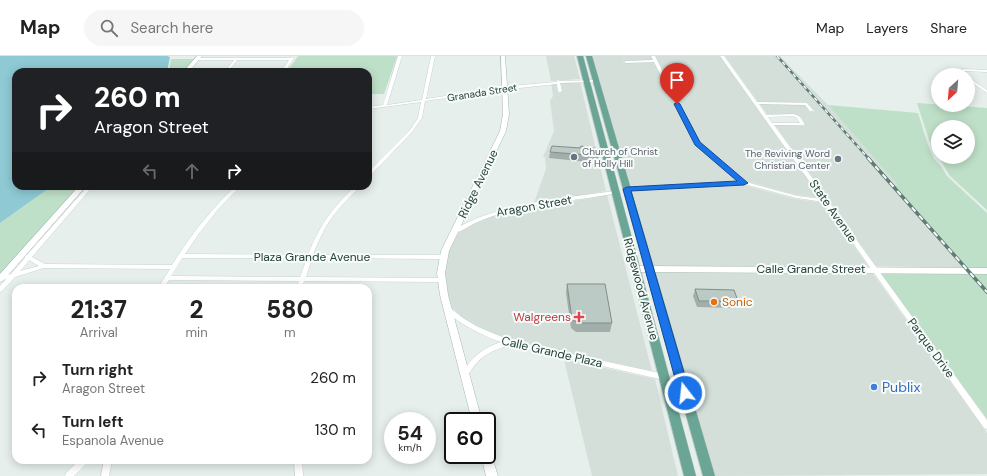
<!DOCTYPE html>
<style>
body{margin:0;font-family:"DM Sans",sans-serif;background:#f6f6f6;color:#222;height:100vh;display:flex;flex-direction:column;font-size:15px;white-space:nowrap}
*{box-sizing:border-box;margin:0}
p{font-size:13px;color:#767676}
.icon{flex:none;width:22px;height:22px;fill:none;stroke:currentColor;stroke-width:2;stroke-linecap:round;stroke-linejoin:round}
.map{position:relative;flex:1;overflow:hidden}
.side{position:absolute;left:12px;top:228px;width:360px;height:180px;display:flex;flex-direction:column;background:#fff;border-radius:12px;box-shadow:0 2px 10px #0003}
.side>*{flex:none}
.guide{position:absolute;left:12px;top:12px;width:360px;height:122px;border-radius:12px;box-shadow:0 2px 10px #0003;background:#202124;color:#fff;overflow:hidden}
.needle{width:26px;rotate:206deg}
.controls{position:absolute;left:931px;top:12px;display:grid;gap:8px}
.controls a{display:grid;place-items:center;width:44px;height:44px;border-radius:50%;background:#fff;box-shadow:0 2px 10px #0003;font-size:20px}
.speed{position:absolute;left:384px;top:356px;display:flex;gap:8px;font-size:20px;font-weight:700;text-align:center}
.speed>*{display:grid;place-content:center;width:52px;height:52px;border-radius:50%;background:#fff;box-shadow:0 2px 10px #0003;line-height:1}
.speed small{font-size:10px;font-weight:400}
.speed .limit{border:2px solid #111;border-radius:6px;background:#fff;color:#111}
.pin{position:absolute;display:grid;place-items:center;width:34px;height:34px;color:#fff;margin:-41px -17px;border-radius:50% 50% 50% 0;rotate:-45deg;box-shadow:0 0 4px #0007}
.pin .icon{rotate:45deg}
.me{position:absolute;width:44px;margin:-22px;rotate:344deg;stroke-linejoin:round;filter:drop-shadow(0 0 3px #0008)}
.turn{display:flex;align-items:center;gap:14px;height:84px;padding:0 16px;font-size:18px}
.turn .icon{width:52px;height:52px;stroke-width:2.5}
.turn b{display:block;font-size:28px;line-height:34px}
.lanes{display:flex;align-items:center;height:38px;padding:0 16px;background:#0003;justify-content:center;gap:20px;direction:ltr}
.lanes .off{opacity:.35}
.eta{display:flex;justify-content:space-evenly;align-items:center;height:68px;text-align:center}
.eta b{font-size:24px;font-weight:800;line-height:28px}
ul{padding:0;list-style:none}
li{display:flex;align-items:center;gap:12px;height:52px;padding:0 16px}
li div{flex:1}
li b{display:block;font-size:15px}
li em{font-style:normal}
header{display:flex;align-items:center;gap:24px;box-sizing:border-box;height:56px;padding:0 20px;background:#fff;border-bottom:1px solid #e0e0e0}
header strong{font-size:19px}
nav{display:flex;gap:22px;margin-inline-start:auto;font-size:14px}
.search{width:280px;height:36px;background:#f6f6f6;display:flex;align-items:center;gap:10px;box-sizing:border-box;padding:0 14px;border-radius:22px;color:#767676;font-size:15px}
.map>svg:first-child{display:block}
.built{fill:#d4dfda}
.green{fill:#bfe0c8}
.water{fill:#8ec9d4}
.lines{fill:none;stroke-linecap:round;stroke-linejoin:round}
.street-casing{stroke:#a8b8b2;stroke-width:0.5}
.secondary-casing{stroke:#a4bbb3;stroke-width:1}
.primary-casing{stroke:#c2cac8;stroke-width:1}
.street{fill:#fff;fill-rule:evenodd}
.secondary{fill:#fff;fill-rule:evenodd}
.primary{fill:#6aa596;fill-rule:evenodd}
.rail-far1-casing{stroke:#5f7d75;stroke-width:2.5}
.rail-casing{stroke:#5f7d75;stroke-width:3.5}
.rail-far1{stroke:#f7fbf9;stroke-width:1.5;stroke-dasharray:4;stroke-linecap:butt}
.rail{stroke:#f7fbf9;stroke-width:2;stroke-dasharray:5.5;stroke-linecap:butt}
.wall{fill:#a1aea9}
.building{fill:#bbcac4;stroke:#838d89}
.route{fill:#1a73e8;stroke:#114b97}
.worship-dot{fill:#6b7280;stroke:#f7fbf9;stroke-width:1.5}
.food-dot{fill:#e8710a;stroke:#f7fbf9;stroke-width:1.5}
.health-dot{fill:#e0444e;stroke:#f7fbf9;stroke-width:1.5}
.shop-dot{fill:#3f7fe0;stroke:#f7fbf9;stroke-width:1.5}
.labels{text-anchor:middle;stroke-width:4;stroke-linejoin:round;paint-order:stroke}
.far-street-label{font-size:10px;fill:#24423a;stroke:#f7fbf9}
.far-worship-label{font-size:10px;fill:#5b616d;stroke:#f7fbf9;text-anchor:start}
.street-label{font-size:12px;fill:#24423a;stroke:#f7fbf9}
.food-label{font-size:12px;fill:#c56008;stroke:#f7fbf9;text-anchor:start}
.health-label{font-size:12px;fill:#be3a42;stroke:#f7fbf9;text-anchor:end}
.near-shop-label{font-size:14px;fill:#366cbe;stroke:#f7fbf9;text-anchor:start}
</style>
<header>
<strong>Map</strong>
<div class="search"><svg class="icon" aria-label="search" viewBox="0 0 24 24"><circle cx="10" cy="10" r="6"/><path d="M15 15l6 6"/></svg>Search here</div>
<nav><a>Map</a><a>Layers</a><a>Share</a></nav>
</header>
<div class="map">
<svg width="987" height="420" viewBox="0 0 987 420">
<rect width="100%" height="100%" fill="#e6efeb"/>
<path class="built" d="M 546,0 L 574,0 L 580,23 L 551,25 Z
M 591,0 L 651,0 L 653,4 L 623,5 L 624,7 L 654,6 L 694,88 L 738,125 L 630,131 Z
M 655,0 L 720,0 L 821,142 L 797,139 L 746,125 L 710,97 L 700,87 Z
M 725,0 L 780,0 L 828,49 L 899,129 L 896,129 L 968,212 L 876,210 L 775,69 L 804,70 L 805,68 L 801,61 L 793,58 L 767,58 L 760,48 L 805,49 L 810,56 L 815,55 L 805,46 L 758,46 Z
M 561,26 L 580,26 L 606,135 L 534,147 L 546,113 L 545,101 L 543,101 L 554,75 L 550,45 L 553,40 L 551,27 L 556,27 L 558,37 L 562,36 Z
M 743,129 L 796,143 L 825,147 L 868,210 L 653,210 L 632,135 Z
M 607,139 L 652,315 L 529,288 L 488,276 L 463,262 L 452,252 L 448,238 L 445,217 L 448,195 L 459,176 L 470,169 L 495,159 Z
M 655,216 L 872,216 L 987,377 L 987,418 L 714,420 Z
M 536,297 L 655,323 L 678,420 L 592,420 L 564,304 Z"/>
<path class="green" d="M 298,0 L 397,0 L 384,38 L 368,38 L 368,16 L 287,16 Z
M 171,3 L 195,3 L 183,16 L 169,16 Z
M 917,47 L 987,52 L 987,154 L 949,119 L 939,101 L 968,101 L 968,71 L 938,71 L 938,99 L 929,84 Z
M 828,49 L 918,57 L 928,89 L 934,103 L 941,110 L 947,120 L 987,157 L 987,212 L 968,212 L 895,129 L 898,129 Z
M 52,130 L 83,130 L 0,223 L 0,167 Z
M 918,216 L 987,217 L 987,363 L 881,218 Z"/>
<path class="water" d="M 0,0 L 167,0 L 170,1 L 167,16 L 16,16 L 16,130 L 52,130 L 0,167 Z"/>
<g class="lines">
<g class="street-casing">
<path id="street" d="M 398,0 L 402,0 L 387,49 L 422,44 L 431,0 L 435,0 L 426,43 L 510,30 L 556,26 L 558,24 L 560,25 L 596,24 L 598,25 L 596,26 L 560,27 L 562,35 L 560,36 L 558,35 L 557,28 L 510,33 L 425,45 L 422,62 L 412,76 L 370,120 L 368,120 L 368,116 L 410,74 L 418,62 L 421,46 L 368,53 L 368,51 L 383,49 Z
M 651,0 L 655,0 L 699,86 L 746,126 L 797,140 L 822,143 L 720,0 L 724,0 L 757,46 L 807,47 L 813,54 L 812,55 L 810,55 L 805,49 L 759,48 L 766,59 L 794,58 L 799,60 L 804,67 L 805,68 L 803,69 L 774,69 L 828,144 L 829,144 L 829,146 L 987,364 L 987,373 L 984,372 L 824,146 L 797,142 L 744,128 L 625,134 L 625,133 L 627,132 L 740,126 L 696,88 L 654,6 L 626,7 L 624,6 L 626,5 L 653,4 ZM 793,60 L 797,62 L 800,67 L 772,67 L 768,61 Z
M 291,1 L 294,2 L 285,16 L 281,16 L 289,4 L 237,4 L 228,16 L 224,16 L 234,4 L 197,4 L 195,3 L 197,2 L 290,2 Z
M 963,13 L 987,14 L 987,16 L 965,15 L 964,17 L 967,19 L 963,19 L 960,17 Z
M 968,21 L 987,34 L 987,37 L 968,24 Z
M 88,130 L 93,130 L 32,201 L 45,208 L 172,209 C 190,180 211,153 236,130 L 241,130 L 219,152 L 198,179 L 185,198 L 308,199 C 320,168 332,153 355,130 L 360,130 C 353,139 344,146 337,155 C 326,168 319,183 313,199 L 443,199 L 446,201 L 443,203 L 312,202 L 306,221 L 442,222 L 445,224 L 442,226 L 304,225 L 302,232 L 296,232 L 299,225 L 169,224 L 164,232 L 158,232 L 170,213 L 44,212 L 15,221 L 2,235 L 0,236 L 0,230 L 6,223 L 0,225 L 0,221 L 11,218 L 25,202 L 25,200 L 27,199 ZM 182,202 L 307,202 L 300,221 L 171,220 ZM 29,204 L 39,210 L 20,215 Z
M 615,135 L 617,135 L 617,137 C 575,146 531,145 490,161 C 485,163 479,165 473,168 C 467,171 461,177 454,176 L 453,175 C 461,169 471,165 480,161 C 523,145 570,141 615,135 Z
M 446,252 L 450,252 L 463,262 L 476,270 L 502,281 L 529,289 L 664,318 L 666,319 L 667,321 L 666,323 L 664,324 L 651,321 L 509,289 C 493,295 482,298 472,313 C 469,317 468,321 463,320 L 462,318 C 470,302 483,292 501,286 C 480,279 463,269 446,256 L 445,254 Z
M 79,404 L 88,404 L 87,407 L 74,420 L 65,420 L 66,417 Z
M 104,404 L 112,404 L 109,420 L 101,420 Z
M 294,404 L 302,404 L 303,420 L 295,420 Z"/>
</g>
<g class="secondary-casing">
<path id="secondary" d="M 197,0 L 202,0 L 189,16 L 183,16 Z
M 501,0 L 505,0 L 509,58 L 506,75 L 449,195 L 445,217 L 448,239 L 482,365 L 472,365 L 440,239 L 437,217 L 441,195 L 500,75 L 503,58 Z
M 79,130 L 86,130 L 3,225 L 0,226 L 0,218 Z
M 636,210 L 987,212 L 987,218 L 636,216 L 632,213 Z
M 487,394 L 490,395 L 498,420 L 486,420 L 481,399 L 487,399 Z"/>
</g>
<g class="primary-casing">
<path id="primary" d="M 577,0 L 583,0 L 696,420 L 684,420 Z
M 586,0 L 592,0 L 715,420 L 703,420 Z"/>
</g>
<use href="#street" class="street"/>
<use href="#secondary" class="secondary"/>
<use href="#primary" class="primary"/>
<g class="rail-far1-casing">
<path id="rail-far1" d="M 777,0 L 869,103"/>
</g>
<g class="rail-casing">
<path id="rail" d="M 868,102 L 987,236"/>
</g>
<use href="#rail-far1" class="rail-far1"/>
<use href="#rail" class="rail"/>
</g>
<path class="wall" d="M 550,96 L 599,100 L 598,107 L 549,102 Z
M 567,228 L 612,267 L 610,276 L 576,276 L 571,272 L 566,237 Z
M 695,234 L 738,245 L 735,252 L 697,251 L 693,240 Z"/>
<path class="building" d="M 552,90 L 580,92 L 581,90 L 599,93 L 599,100 L 550,96 Z
M 567,228 L 605,228 L 612,267 L 578,267 L 572,263 Z
M 695,233 L 734,234 L 738,245 L 699,245 Z"/>
<path class="route" d="M 677,46 L 680,48 L 700,86 L 748,127 L 744,129 L 631,135 L 690,337 L 689,341 L 685,342 L 681,341 L 679,337 L 623,133 L 627,131 L 737,125 L 695,89 L 674,48 Z"/>
<g class="worship-dot">
<circle cx="574" cy="101" r="4"/>
<circle cx="838" cy="103" r="4"/>
</g>
<circle class="food-dot" cx="714" cy="246" r="4"/>
<path class="health-dot" d="M577 255h4v4h4v4h-4v4h-4v-4h-4v-4h4z"/>
<circle class="shop-dot" cx="874" cy="331" r="4"/>
<g class="labels">
<g class="far-street-label">
<text transform="translate(482 36) rotate(-9)" y="4">Granada Street</text>
</g>
<g class="far-worship-label">
<text x="582" y="99">Church of Christ<tspan x="582" dy="12">of Holly Hill</tspan></text>
<text x="830" y="101" text-anchor="end">The Reviving Word<tspan x="830" dy="12">Christian Center</tspan></text>
</g>
<g class="street-label">
<text transform="translate(478 128) rotate(-64)" y="4">Ridge Avenue</text>
<text transform="translate(534 150) rotate(-10)" y="4">Aragon Street</text>
<text transform="translate(833 155) rotate(55)" y="4">State Avenue</text>
<text x="312" y="205">Plaza Grande Avenue</text>
<text x="811" y="217">Calle Grande Street</text>
<text transform="translate(641 233) rotate(75)" y="4">Ridgewood Avenue</text>
<text transform="translate(931 292) rotate(54)" y="4">Parque Drive</text>
<text transform="translate(552 296) rotate(13)" y="4">Calle Grande Plaza</text>
</g>
<g class="food-label">
<text x="722" y="250">Sonic</text>
</g>
<g class="health-label">
<text x="571" y="265">Walgreens</text>
</g>
<g class="near-shop-label">
<text x="882" y="336">Publix</text>
</g>
</g>
</svg>
<div class="controls">
<a><svg class="needle" viewBox="-14 -14 28 28"><path d="M0-13l5 13h-10z" fill="#e53935"/><path d="M0 13l5-13h-10z" fill="#767676"/></svg></a>
<a><svg class="icon" aria-label="layers" viewBox="0 0 24 24"><path d="M12 4l9 5-9 5-9-5zM3 14l9 5 9-5"/></svg></a>
</div>
<div class="speed"><div>54<small>km/h</small></div><div class="limit">60</div></div>
<div class="pin" style="left:677px;top:48px;background:#d93025"><svg class="icon" aria-label="arrive" viewBox="0 0 24 24"><path d="M6 21V4h12l-3 4 3 4H6"/></svg></div>
<svg class="me" style="left:685px;top:337px" viewBox="-20 -20 40 40"><circle r="17" fill="#1a73e8" stroke="#fff" stroke-width="3"/><path d="M0-11L8 9 0 5-8 9z" fill="#fff"/></svg>
<div class="guide">
<div class="turn"><svg class="icon" aria-label="right" viewBox="0 0 24 24"><path d="M7 20v-9h11M14 6l5 5-5 5"/></svg><div><b>260 m</b>Aragon Street</div></div>
<div class="lanes"><svg class="icon off" aria-label="left" viewBox="0 0 24 24"><path d="M17 20v-9H6M10 6l-5 5 5 5"/></svg><svg class="icon off" aria-label="ahead" viewBox="0 0 24 24"><path d="M12 20V5M6 11l6-6 6 6"/></svg><svg class="icon" aria-label="right" viewBox="0 0 24 24"><path d="M7 20v-9h11M14 6l5 5-5 5"/></svg></div>
</div>
<section class="side">
<div class="eta">
<div><b>21:37</b><p>Arrival</p></div>
<div><b>2</b><p>min</p></div>
<div><b>580</b><p>m</p></div>
</div>
<ul>
<li><svg class="icon" aria-label="right" viewBox="0 0 24 24"><path d="M7 20v-9h11M14 6l5 5-5 5"/></svg><div><b>Turn right</b><p>Aragon Street</p></div><em>260 m</em></li>
<li><svg class="icon" aria-label="left" viewBox="0 0 24 24"><path d="M17 20v-9H6M10 6l-5 5 5 5"/></svg><div><b>Turn left</b><p>Espanola Avenue</p></div><em>130 m</em></li>
</ul>
</section>
</div>
